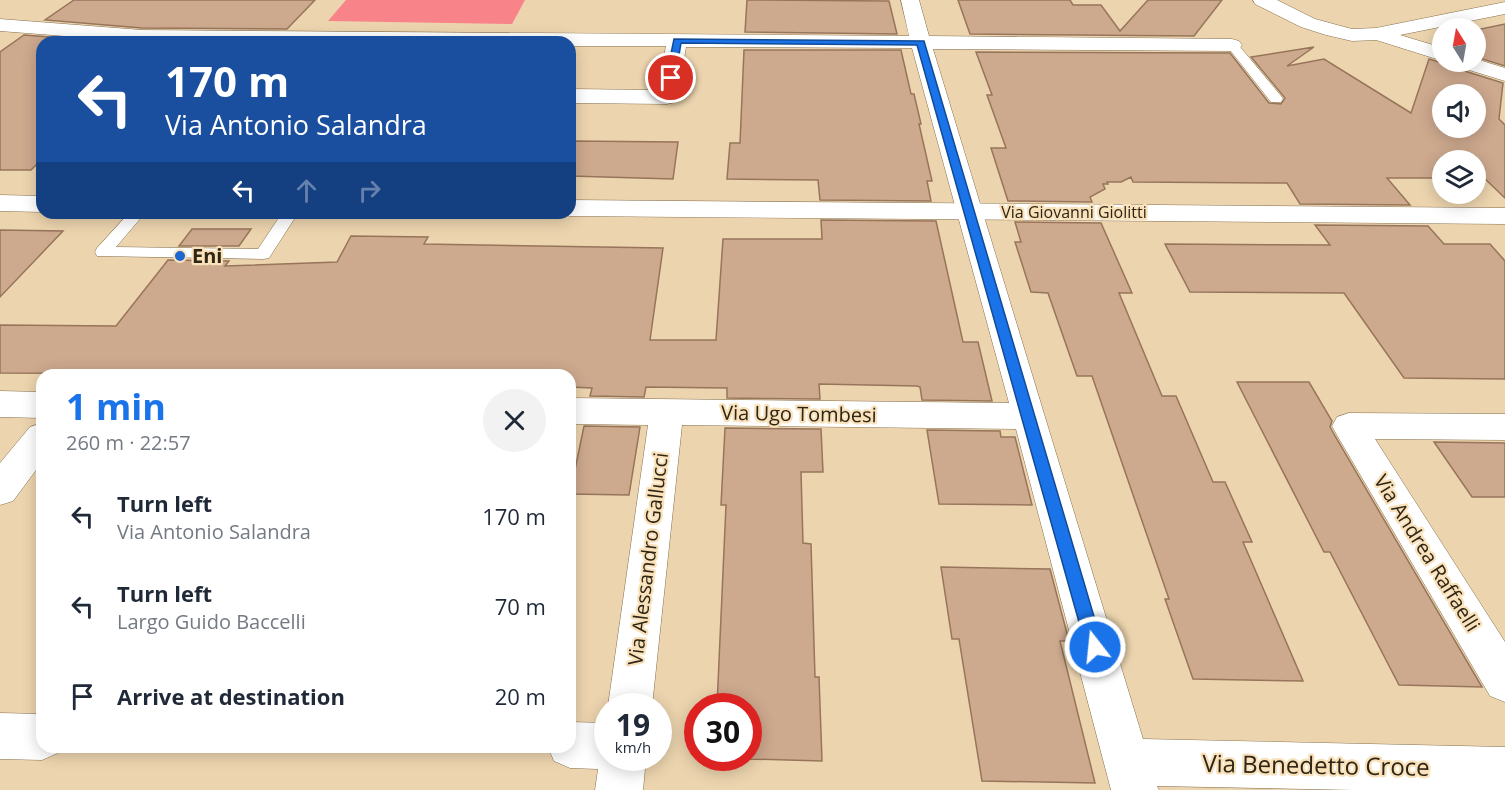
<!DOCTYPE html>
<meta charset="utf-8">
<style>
body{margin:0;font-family:"Open Sans",sans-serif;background:#f2f2f3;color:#1f2937;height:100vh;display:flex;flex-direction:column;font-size:22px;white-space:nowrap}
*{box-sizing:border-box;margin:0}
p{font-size:20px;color:#747a83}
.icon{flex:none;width:33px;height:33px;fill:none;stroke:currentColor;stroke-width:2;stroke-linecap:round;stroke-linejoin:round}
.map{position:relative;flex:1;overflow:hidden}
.side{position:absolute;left:36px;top:369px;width:540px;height:384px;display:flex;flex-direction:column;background:#fff;border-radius:18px;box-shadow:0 3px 15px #0003}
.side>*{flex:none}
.hud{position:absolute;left:36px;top:36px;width:540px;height:183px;border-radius:18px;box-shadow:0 3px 15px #0003;background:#1a4fa0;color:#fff;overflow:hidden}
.needle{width:39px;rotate:349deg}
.fabs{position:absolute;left:1432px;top:18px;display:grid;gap:12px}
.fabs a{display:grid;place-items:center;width:54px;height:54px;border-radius:50%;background:#fff;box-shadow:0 3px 15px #0003;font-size:30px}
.speed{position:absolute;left:594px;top:693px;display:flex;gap:12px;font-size:30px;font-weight:700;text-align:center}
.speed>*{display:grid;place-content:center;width:78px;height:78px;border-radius:50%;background:#fff;box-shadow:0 3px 15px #0003;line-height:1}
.speed small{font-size:15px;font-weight:400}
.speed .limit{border:9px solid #d22;background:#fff;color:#111}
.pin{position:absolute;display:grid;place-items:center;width:51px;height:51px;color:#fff;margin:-26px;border:3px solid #fff;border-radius:50%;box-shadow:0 2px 6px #0007}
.me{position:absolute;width:66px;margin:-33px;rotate:344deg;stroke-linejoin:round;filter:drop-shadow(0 0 4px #0008)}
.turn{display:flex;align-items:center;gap:21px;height:126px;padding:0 30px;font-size:27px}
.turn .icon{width:78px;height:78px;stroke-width:2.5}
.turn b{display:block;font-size:42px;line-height:51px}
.lanes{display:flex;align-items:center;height:57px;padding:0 30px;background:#0003;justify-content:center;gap:30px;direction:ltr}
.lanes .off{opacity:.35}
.round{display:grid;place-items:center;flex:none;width:63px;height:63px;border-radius:32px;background:#f2f2f3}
.overview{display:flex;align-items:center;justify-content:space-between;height:102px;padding:0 30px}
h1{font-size:36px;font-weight:700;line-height:45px;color:#1a73e8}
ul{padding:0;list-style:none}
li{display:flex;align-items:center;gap:18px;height:90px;padding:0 30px}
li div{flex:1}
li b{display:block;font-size:22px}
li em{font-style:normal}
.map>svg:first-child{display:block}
.green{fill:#f88388}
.building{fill:#cda98e;stroke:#97755b;stroke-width:1.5;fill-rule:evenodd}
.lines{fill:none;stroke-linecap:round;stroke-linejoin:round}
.service-casing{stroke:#86704d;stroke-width:1}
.minor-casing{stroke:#86704d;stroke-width:1}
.tertiary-casing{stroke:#86704d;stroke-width:1}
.service{fill:#fff;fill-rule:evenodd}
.minor{fill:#fff;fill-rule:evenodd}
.tertiary{fill:#fff;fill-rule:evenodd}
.route{fill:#1a73e8;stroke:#114b97;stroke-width:1.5}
.poi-dot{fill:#1c67d2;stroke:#f9e1ba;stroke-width:2}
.labels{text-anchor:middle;stroke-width:4.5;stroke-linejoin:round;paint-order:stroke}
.far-street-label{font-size:16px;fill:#2e2516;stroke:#f9e1ba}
.poi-label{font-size:20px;font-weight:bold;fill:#2e2516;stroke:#f9e1ba;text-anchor:start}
.street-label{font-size:20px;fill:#2e2516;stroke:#f9e1ba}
.near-street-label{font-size:24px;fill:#2e2516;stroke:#f9e1ba}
</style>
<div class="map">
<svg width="1505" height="790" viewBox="0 0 1505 790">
<rect width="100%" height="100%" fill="#ecd4ae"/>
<path class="green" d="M 346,0 L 525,0 L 512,24 L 328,21 Z"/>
<path class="building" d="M 74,0 L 315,0 L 287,29 L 142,28 L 45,20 Z
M 747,0 L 889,1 L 897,34 L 745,32 Z
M 958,0 L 1070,0 L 1073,5 L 1101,5 L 1120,31 L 1148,0 L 1222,0 L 1194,36 L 970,34 Z
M 1505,24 L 1505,66 L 1476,57 L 1476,30 Z
M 24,35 L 113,42 L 42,42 L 42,159 L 31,170 L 0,170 L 0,52 Z
M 1314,47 L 1287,66 L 1324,59 L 1411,113 L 1429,59 L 1442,63 L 1450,62 L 1455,68 L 1503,83 L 1499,119 L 1505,125 L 1505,198 L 1483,177 L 1476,177 L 1476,160 L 1443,160 L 1443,178 L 1387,178 L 1410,205 L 1300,204 L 1287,183 L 1133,182 L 1131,177 L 1121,182 L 1107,182 L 1108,184 L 1103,184 L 1105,189 L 1090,197 L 1092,202 L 1008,201 L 991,148 L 1006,148 L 987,95 L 992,95 L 976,52 L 1230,53 L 1269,103 L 1281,104 L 1285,98 L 1251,57 ZM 1443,94 L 1476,94 L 1476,128 L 1443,128 Z
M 744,50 L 901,50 L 911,94 L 914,94 L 921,124 L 919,124 L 932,181 L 927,181 L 931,201 L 820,200 L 818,180 L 727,179 L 730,143 L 740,143 Z
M 570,141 L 678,142 L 673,179 L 570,176 Z
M 821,220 L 936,221 L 963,342 L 978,342 L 992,401 L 922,400 L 920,387 L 917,386 L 819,384 L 820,399 L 727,398 L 727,388 L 646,387 L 644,397 L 590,396 L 592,388 L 570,387 L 570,375 L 0,373 L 0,325 L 116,326 L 168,260 L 229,261 L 225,266 L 337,262 L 351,236 L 428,237 L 424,244 L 663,248 L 650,340 L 716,340 L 723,239 L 822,239 Z
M 1015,222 L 1101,223 L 1132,293 L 1119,293 L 1162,396 L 1176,396 L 1213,482 L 1225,482 L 1252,542 L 1243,542 L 1303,681 L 1193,679 L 1165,599 L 1169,599 L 1092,376 L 1077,376 L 1048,293 L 1031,292 L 1015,242 L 1021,242 Z
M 1315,225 L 1428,226 L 1444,244 L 1490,244 L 1505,261 L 1505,379 L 1404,378 L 1344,293 L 1190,292 L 1165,244 L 1330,245 Z
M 192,229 L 251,229 L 239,246 L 179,246 Z
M 0,230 L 63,231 L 0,297 Z
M 1237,382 L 1309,382 L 1332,421 L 1330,427 L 1335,436 L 1482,687 L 1399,685 L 1330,552 L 1324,552 Z
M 584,426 L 640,427 L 629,495 L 570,494 Z
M 725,428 L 821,429 L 823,472 L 801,472 L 803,543 L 811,544 L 815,677 L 819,677 L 822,761 L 714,758 L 748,758 L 748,706 L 717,706 L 726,505 L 721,505 Z
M 927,430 L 1000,431 L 1001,437 L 1015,437 L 1032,505 L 939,504 Z
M 1434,442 L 1505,443 L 1505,497 L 1472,497 Z
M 941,567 L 1050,569 L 1069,641 L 1060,641 L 1095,783 L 982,781 L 959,639 L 952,639 Z"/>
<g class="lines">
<g class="service-casing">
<path id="service" d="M 1232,41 L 1236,42 L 1281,96 L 1283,99 L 1281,102 L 1271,102 L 1226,45 Z
M 129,213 L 145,213 L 116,247 L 258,249 L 282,213 L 298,213 L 269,258 L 263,259 L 97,256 L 95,252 L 97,248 Z"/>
</g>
<g class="minor-casing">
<path id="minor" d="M 901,0 L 919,0 L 929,36 L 1232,39 L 1239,41 L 1242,45 L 1239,49 L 1232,51 L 933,49 L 1143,739 L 1505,747 L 1505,790 L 1354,790 L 1157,786 L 1159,790 L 1111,790 L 1016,429 L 682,425 L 652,706 L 608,706 L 648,425 L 570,424 L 570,398 L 1009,403 L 912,48 L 686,47 L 678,97 L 675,102 L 667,104 L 570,103 L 570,89 L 657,90 L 666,46 L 570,46 L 570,42 L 142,42 L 0,31 L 0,19 L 142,30 L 909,36 Z
M 1253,0 L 1277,0 L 1315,19 L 1352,29 L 1376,28 L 1505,2 L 1505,14 L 1400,35 L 1443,48 L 1443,61 L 1376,40 L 1352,41 L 1326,35 L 1301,27 L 1255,4 Z
M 1476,59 L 1505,68 L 1505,81 L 1456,66 L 1452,62 L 1476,62 Z
M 0,391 L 42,392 L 42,418 L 0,417 Z
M 1349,413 L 1505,414 L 1505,440 L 1375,439 L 1505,642 L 1505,702 L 1490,696 L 1337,435 L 1332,426 L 1337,417 Z
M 42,423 L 42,462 L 13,501 L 0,505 L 0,463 L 30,427 Z
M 0,713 L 42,714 L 42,747 L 61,747 L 58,753 L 42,760 L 0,759 Z
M 570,722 L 608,723 L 608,758 L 646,758 L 643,790 L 595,790 L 598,769 L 570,768 L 554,761 L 548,747 L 570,747 Z"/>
</g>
<g class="tertiary-casing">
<path id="tertiary" d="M 0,195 L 42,196 L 42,212 L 0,211 Z
M 570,200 L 1505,208 L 1505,224 L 570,216 L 561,214 L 570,213 Z"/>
</g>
<use href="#service" class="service"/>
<use href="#minor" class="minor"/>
<use href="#tertiary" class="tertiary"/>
</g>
<path class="route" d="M 674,39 L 924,41 L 1103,647 L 1101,653 L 1095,655 L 1088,653 L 1086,647 L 917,45 L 681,43 L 675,78 L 671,81 L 666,78 Z"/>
<circle class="poi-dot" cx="180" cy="256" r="6"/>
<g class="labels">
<g class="far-street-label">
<text x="1074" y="218">Via Giovanni Giolitti</text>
</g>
<g class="poi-label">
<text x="192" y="263">Eni</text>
</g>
<g class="street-label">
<text transform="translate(799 414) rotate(1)" y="7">Via Ugo Tombesi</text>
<text transform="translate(1427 553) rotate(58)" y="7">Via Andrea Raffaelli</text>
<text transform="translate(648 559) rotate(-83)" y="7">Via Alessandro Gallucci</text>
</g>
<g class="near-street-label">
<text transform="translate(1316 766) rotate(1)" y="8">Via Benedetto Croce</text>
</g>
</g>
</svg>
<div class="fabs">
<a><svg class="needle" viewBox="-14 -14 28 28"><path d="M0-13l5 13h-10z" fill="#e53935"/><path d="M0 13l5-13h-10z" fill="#747a83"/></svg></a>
<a><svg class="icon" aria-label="sound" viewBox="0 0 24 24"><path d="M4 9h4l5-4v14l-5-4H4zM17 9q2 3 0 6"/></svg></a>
<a><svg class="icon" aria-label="layers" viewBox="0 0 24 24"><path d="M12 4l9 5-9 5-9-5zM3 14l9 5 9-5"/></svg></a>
</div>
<div class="speed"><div>19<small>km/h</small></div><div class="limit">30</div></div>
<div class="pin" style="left:671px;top:78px;background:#d93025"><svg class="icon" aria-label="arrive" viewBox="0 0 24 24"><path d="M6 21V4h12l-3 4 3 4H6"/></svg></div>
<svg class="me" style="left:1095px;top:647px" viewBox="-20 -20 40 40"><circle r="17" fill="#1a73e8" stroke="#fff" stroke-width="3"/><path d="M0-11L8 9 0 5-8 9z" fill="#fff"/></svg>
<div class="hud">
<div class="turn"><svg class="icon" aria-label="left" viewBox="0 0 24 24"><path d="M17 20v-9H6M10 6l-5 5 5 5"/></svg><div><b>170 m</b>Via Antonio Salandra</div></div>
<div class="lanes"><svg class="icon" aria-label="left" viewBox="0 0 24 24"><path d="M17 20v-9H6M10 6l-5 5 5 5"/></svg><svg class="icon off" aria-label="ahead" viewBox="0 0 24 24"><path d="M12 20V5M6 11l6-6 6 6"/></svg><svg class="icon off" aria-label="right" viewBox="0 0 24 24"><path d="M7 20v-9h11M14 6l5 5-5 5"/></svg></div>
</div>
<section class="side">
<div class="overview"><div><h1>1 min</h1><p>260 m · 22:57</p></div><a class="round"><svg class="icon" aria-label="close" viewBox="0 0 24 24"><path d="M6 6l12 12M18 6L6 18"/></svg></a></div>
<ul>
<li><svg class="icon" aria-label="left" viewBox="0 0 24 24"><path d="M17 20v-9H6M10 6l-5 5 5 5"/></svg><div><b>Turn left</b><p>Via Antonio Salandra</p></div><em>170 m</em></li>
<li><svg class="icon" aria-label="left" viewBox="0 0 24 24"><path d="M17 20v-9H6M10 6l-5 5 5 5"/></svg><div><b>Turn left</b><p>Largo Guido Baccelli</p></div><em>70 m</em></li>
<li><svg class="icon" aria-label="arrive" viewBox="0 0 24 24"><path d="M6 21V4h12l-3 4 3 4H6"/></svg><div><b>Arrive at destination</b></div><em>20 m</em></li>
</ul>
</section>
</div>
